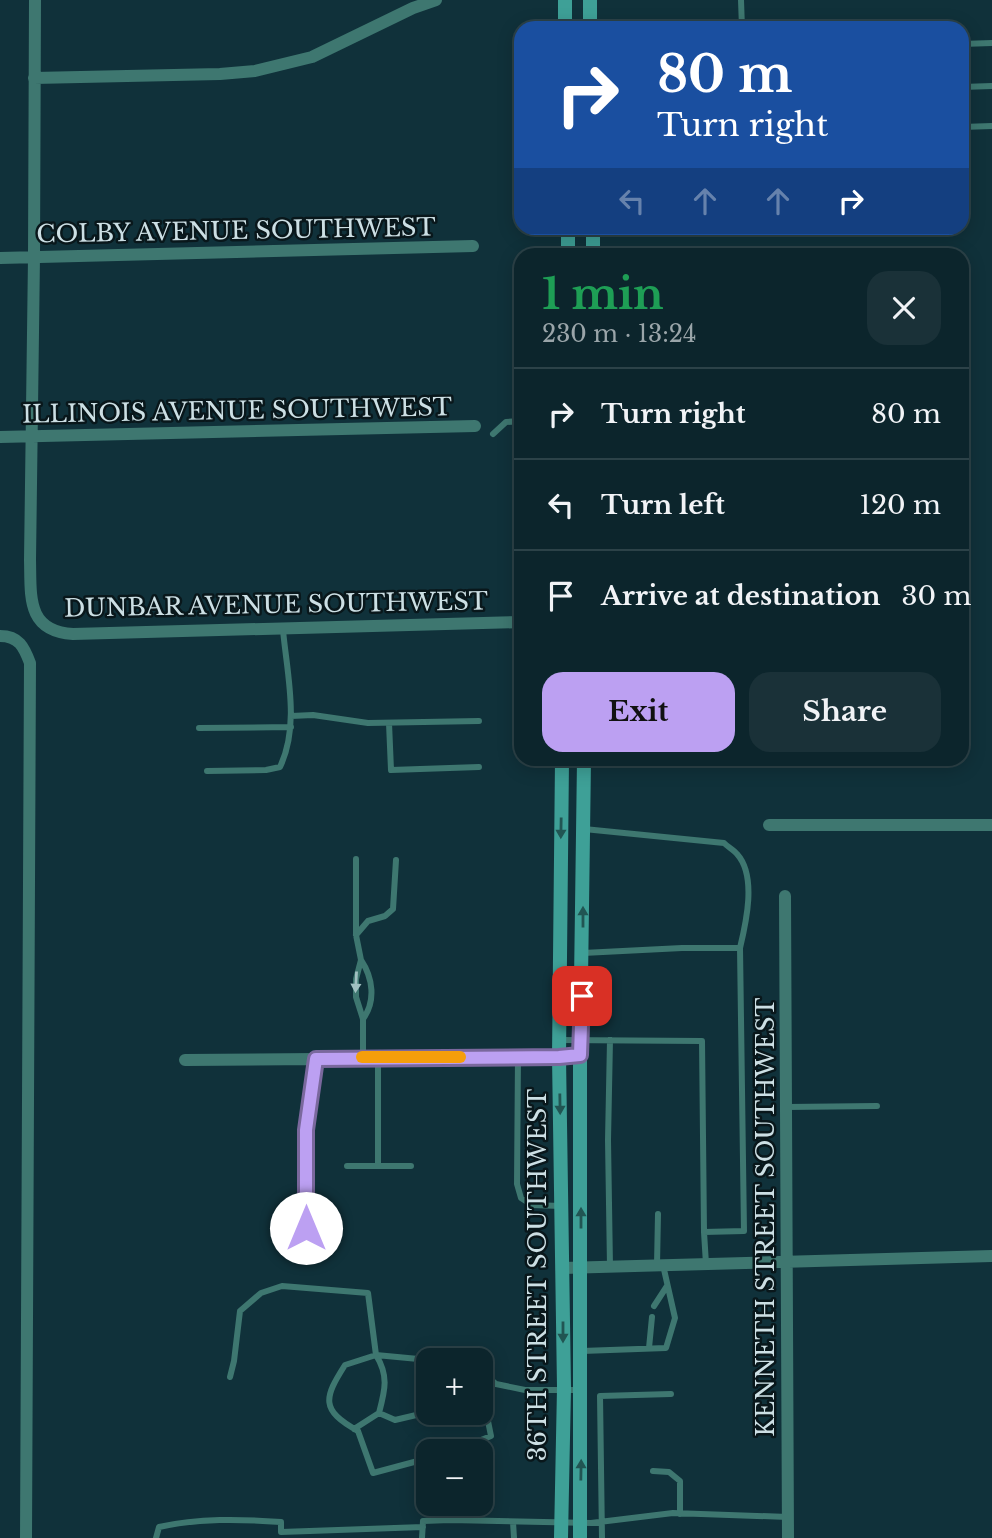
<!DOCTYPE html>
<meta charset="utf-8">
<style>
body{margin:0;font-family:"Libre Baskerville",serif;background:#1a3138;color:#f1f3f6;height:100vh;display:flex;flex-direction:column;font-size:26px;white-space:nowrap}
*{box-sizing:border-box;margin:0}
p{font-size:23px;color:#9aa5a9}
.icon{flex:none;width:38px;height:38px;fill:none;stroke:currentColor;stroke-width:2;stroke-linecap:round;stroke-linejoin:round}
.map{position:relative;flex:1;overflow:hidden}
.panel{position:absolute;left:514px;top:248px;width:455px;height:518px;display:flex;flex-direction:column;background:#0c252c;border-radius:21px;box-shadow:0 4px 18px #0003,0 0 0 2px #2c4248}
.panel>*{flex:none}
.guide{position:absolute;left:514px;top:21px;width:455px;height:214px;border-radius:21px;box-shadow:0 4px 18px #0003,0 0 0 2px #2c4248;background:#1a4fa0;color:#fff;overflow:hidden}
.controls{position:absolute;left:416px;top:1348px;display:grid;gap:14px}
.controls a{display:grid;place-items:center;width:77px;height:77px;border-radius:14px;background:#0c252c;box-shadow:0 4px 18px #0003,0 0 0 2px #2c4248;font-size:35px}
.pin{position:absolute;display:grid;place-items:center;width:60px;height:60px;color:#fff;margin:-30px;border-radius:14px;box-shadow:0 4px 10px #0006}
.me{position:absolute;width:77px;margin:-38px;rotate:0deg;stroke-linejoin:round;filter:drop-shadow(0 0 5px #0008)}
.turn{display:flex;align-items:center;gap:24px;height:147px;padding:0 28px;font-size:32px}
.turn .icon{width:91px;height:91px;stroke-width:2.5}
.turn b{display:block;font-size:49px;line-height:60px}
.lanes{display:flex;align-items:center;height:66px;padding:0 28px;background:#0003;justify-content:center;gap:35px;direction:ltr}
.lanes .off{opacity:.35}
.round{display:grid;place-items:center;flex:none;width:74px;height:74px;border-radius:21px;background:#1a3138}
.summary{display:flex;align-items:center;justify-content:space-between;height:119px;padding:0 28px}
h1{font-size:42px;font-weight:800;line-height:52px;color:#1e9e55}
.cta{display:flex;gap:14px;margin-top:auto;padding:14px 28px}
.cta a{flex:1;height:80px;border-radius:21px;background:#bca0f2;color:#111;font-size:28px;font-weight:800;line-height:80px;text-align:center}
.cta a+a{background:#1a3138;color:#f1f3f6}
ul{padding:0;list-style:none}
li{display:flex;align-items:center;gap:21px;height:91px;padding:0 28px;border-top:2px solid #2c4248}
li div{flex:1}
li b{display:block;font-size:26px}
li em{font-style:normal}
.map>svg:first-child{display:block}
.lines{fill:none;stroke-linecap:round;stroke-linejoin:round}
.lane{stroke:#3e7770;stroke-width:6}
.street{stroke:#3e7770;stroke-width:12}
.secondary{stroke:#3ea097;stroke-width:14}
.oneway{fill:#215553}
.oneway2{fill:#a1c0c1}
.route-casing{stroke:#7a689d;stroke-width:18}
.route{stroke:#bca0f2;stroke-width:12}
.slow{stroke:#f59e0b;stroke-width:12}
.labels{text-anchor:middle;stroke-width:5;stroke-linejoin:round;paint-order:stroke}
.street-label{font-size:24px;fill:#ccdfe4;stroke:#09171b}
</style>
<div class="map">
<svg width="992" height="1538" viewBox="0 0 992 1538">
<rect width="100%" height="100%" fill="#10313a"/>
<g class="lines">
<path class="lane" d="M 741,0 L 742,28
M 962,44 L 992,43
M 962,87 L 992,86
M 962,127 L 992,126
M 493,434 L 506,422 L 522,421
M 291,716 L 313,715 L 368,723 L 479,721
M 389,723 L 391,770 L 479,767
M 199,728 L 291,727
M 207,771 L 266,770 L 280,767 C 300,725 287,674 283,630
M 584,829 L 724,843 C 728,847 734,850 737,854 C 757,876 746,923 740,948
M 356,859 L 356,935 L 361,960
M 356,935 L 368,921 L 385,916 L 393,909 L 396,860
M 583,953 L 682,948 L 740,948 L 744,1231 L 704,1232 L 706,1264
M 560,1040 L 702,1041 L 704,1232
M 363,1057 L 363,1019 L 356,997 L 356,979 L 361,960 C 373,978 376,1001 363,1019
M 518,1057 L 517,1184 L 521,1198 L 532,1205 L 561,1206
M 378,1059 L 378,1166
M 787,1107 L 877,1106
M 347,1166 L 411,1166
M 657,1265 L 658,1214
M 610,1267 L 608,1140 L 610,1040
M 654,1306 L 667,1286
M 649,1348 L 652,1317
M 582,1351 L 666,1348 L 675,1318 L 663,1265
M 481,1371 L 496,1384 L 525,1390 L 580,1390
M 230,1377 L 234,1361 L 240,1311 L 261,1293 L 282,1286 L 368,1293 L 376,1355 L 429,1360
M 379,1413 L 395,1420 L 429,1412
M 354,1429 L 379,1413 C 385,1390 389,1376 376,1355 L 345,1365 C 324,1398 320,1410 358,1431 L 373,1473 L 429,1458
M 454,1451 L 491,1436 L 481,1386
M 653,1471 L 669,1472 L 680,1481 L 680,1514
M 513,1522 L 514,1538
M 156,1538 L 159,1527 C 199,1518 240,1519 281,1522 L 281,1532 L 423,1527
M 422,1538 L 423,1521 L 450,1520 L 591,1523 L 673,1513 L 788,1517
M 602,1538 L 600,1396 L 671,1394"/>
<path class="street" d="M 35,0 L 34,257 L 30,560 C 31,596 26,631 73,634 L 522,622
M 34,78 L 220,74 L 255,71 L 312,57 L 413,8 L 436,0
M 0,258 L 473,246
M 0,437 L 475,426
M 0,636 C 19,636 24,647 30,663 L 26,1538
M 769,825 L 992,825
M 785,896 L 788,1538
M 185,1060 L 559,1057 L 580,1055
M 306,1253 L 306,1130 L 316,1059
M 563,1268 L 992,1256"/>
<path class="secondary" d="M 565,0 L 565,28
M 590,0 L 590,28
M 568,256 L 568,228
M 593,256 L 593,228
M 561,1538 L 564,1388 L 559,1057 L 562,760
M 580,1538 L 580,1055 L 584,760"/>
</g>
<defs><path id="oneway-solid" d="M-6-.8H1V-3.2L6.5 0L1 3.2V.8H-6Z" transform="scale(1.75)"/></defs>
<g class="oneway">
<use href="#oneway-solid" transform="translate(561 828) rotate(91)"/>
<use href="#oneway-solid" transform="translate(583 917) rotate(-90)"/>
<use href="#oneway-solid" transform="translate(560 1104) rotate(89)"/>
<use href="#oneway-solid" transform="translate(581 1218) rotate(-90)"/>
<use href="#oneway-solid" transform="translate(563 1332) rotate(90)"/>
<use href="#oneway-solid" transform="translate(581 1470) rotate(-89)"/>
</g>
<use class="oneway2" href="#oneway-solid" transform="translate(356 982) rotate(93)"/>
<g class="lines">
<g class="route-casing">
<path id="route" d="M 306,1228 L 306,1130 L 316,1059 L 559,1057 L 580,1055 L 582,996"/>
</g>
<use href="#route" class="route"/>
<path class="slow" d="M 362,1057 L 460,1057"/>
</g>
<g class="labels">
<g class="street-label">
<text transform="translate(236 231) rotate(-1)" y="8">COLBY AVENUE SOUTHWEST</text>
<text transform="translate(237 411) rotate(-1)" y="8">ILLINOIS AVENUE SOUTHWEST</text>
<text transform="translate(276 605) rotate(-1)" y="8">DUNBAR AVENUE SOUTHWEST</text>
<text transform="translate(766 1217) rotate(-90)" y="8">KENNETH STREET SOUTHWEST</text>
<text transform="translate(538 1275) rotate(-90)" y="8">36TH STREET SOUTHWEST</text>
</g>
</g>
</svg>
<div class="controls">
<a>+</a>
<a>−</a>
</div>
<div class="pin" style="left:582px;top:996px;background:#d93025"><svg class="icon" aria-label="arrive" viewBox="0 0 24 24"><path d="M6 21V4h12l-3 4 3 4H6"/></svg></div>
<svg class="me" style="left:306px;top:1228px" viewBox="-20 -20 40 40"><circle r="19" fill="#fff"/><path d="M0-13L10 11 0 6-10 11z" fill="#bca0f2"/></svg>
<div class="guide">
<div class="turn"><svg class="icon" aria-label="right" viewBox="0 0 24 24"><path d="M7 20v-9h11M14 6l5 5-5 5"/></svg><div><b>80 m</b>Turn right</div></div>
<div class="lanes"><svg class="icon off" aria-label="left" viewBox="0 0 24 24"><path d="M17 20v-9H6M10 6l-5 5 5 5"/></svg><svg class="icon off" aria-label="ahead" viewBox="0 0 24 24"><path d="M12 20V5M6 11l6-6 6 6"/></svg><svg class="icon off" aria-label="ahead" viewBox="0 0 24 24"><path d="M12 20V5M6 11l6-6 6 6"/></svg><svg class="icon" aria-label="right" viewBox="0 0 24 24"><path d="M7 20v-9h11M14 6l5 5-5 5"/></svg></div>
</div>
<section class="panel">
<div class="summary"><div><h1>1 min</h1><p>230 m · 13:24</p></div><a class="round"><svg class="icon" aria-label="close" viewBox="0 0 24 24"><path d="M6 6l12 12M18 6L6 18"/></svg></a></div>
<ul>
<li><svg class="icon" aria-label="right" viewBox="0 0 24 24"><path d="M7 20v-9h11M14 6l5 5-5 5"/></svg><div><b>Turn right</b></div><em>80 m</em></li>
<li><svg class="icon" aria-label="left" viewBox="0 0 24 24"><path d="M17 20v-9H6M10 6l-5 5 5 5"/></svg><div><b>Turn left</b></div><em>120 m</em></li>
<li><svg class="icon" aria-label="arrive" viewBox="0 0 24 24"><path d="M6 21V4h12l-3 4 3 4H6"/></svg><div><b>Arrive at destination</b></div><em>30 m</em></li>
</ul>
<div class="cta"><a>Exit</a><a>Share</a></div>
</section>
</div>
